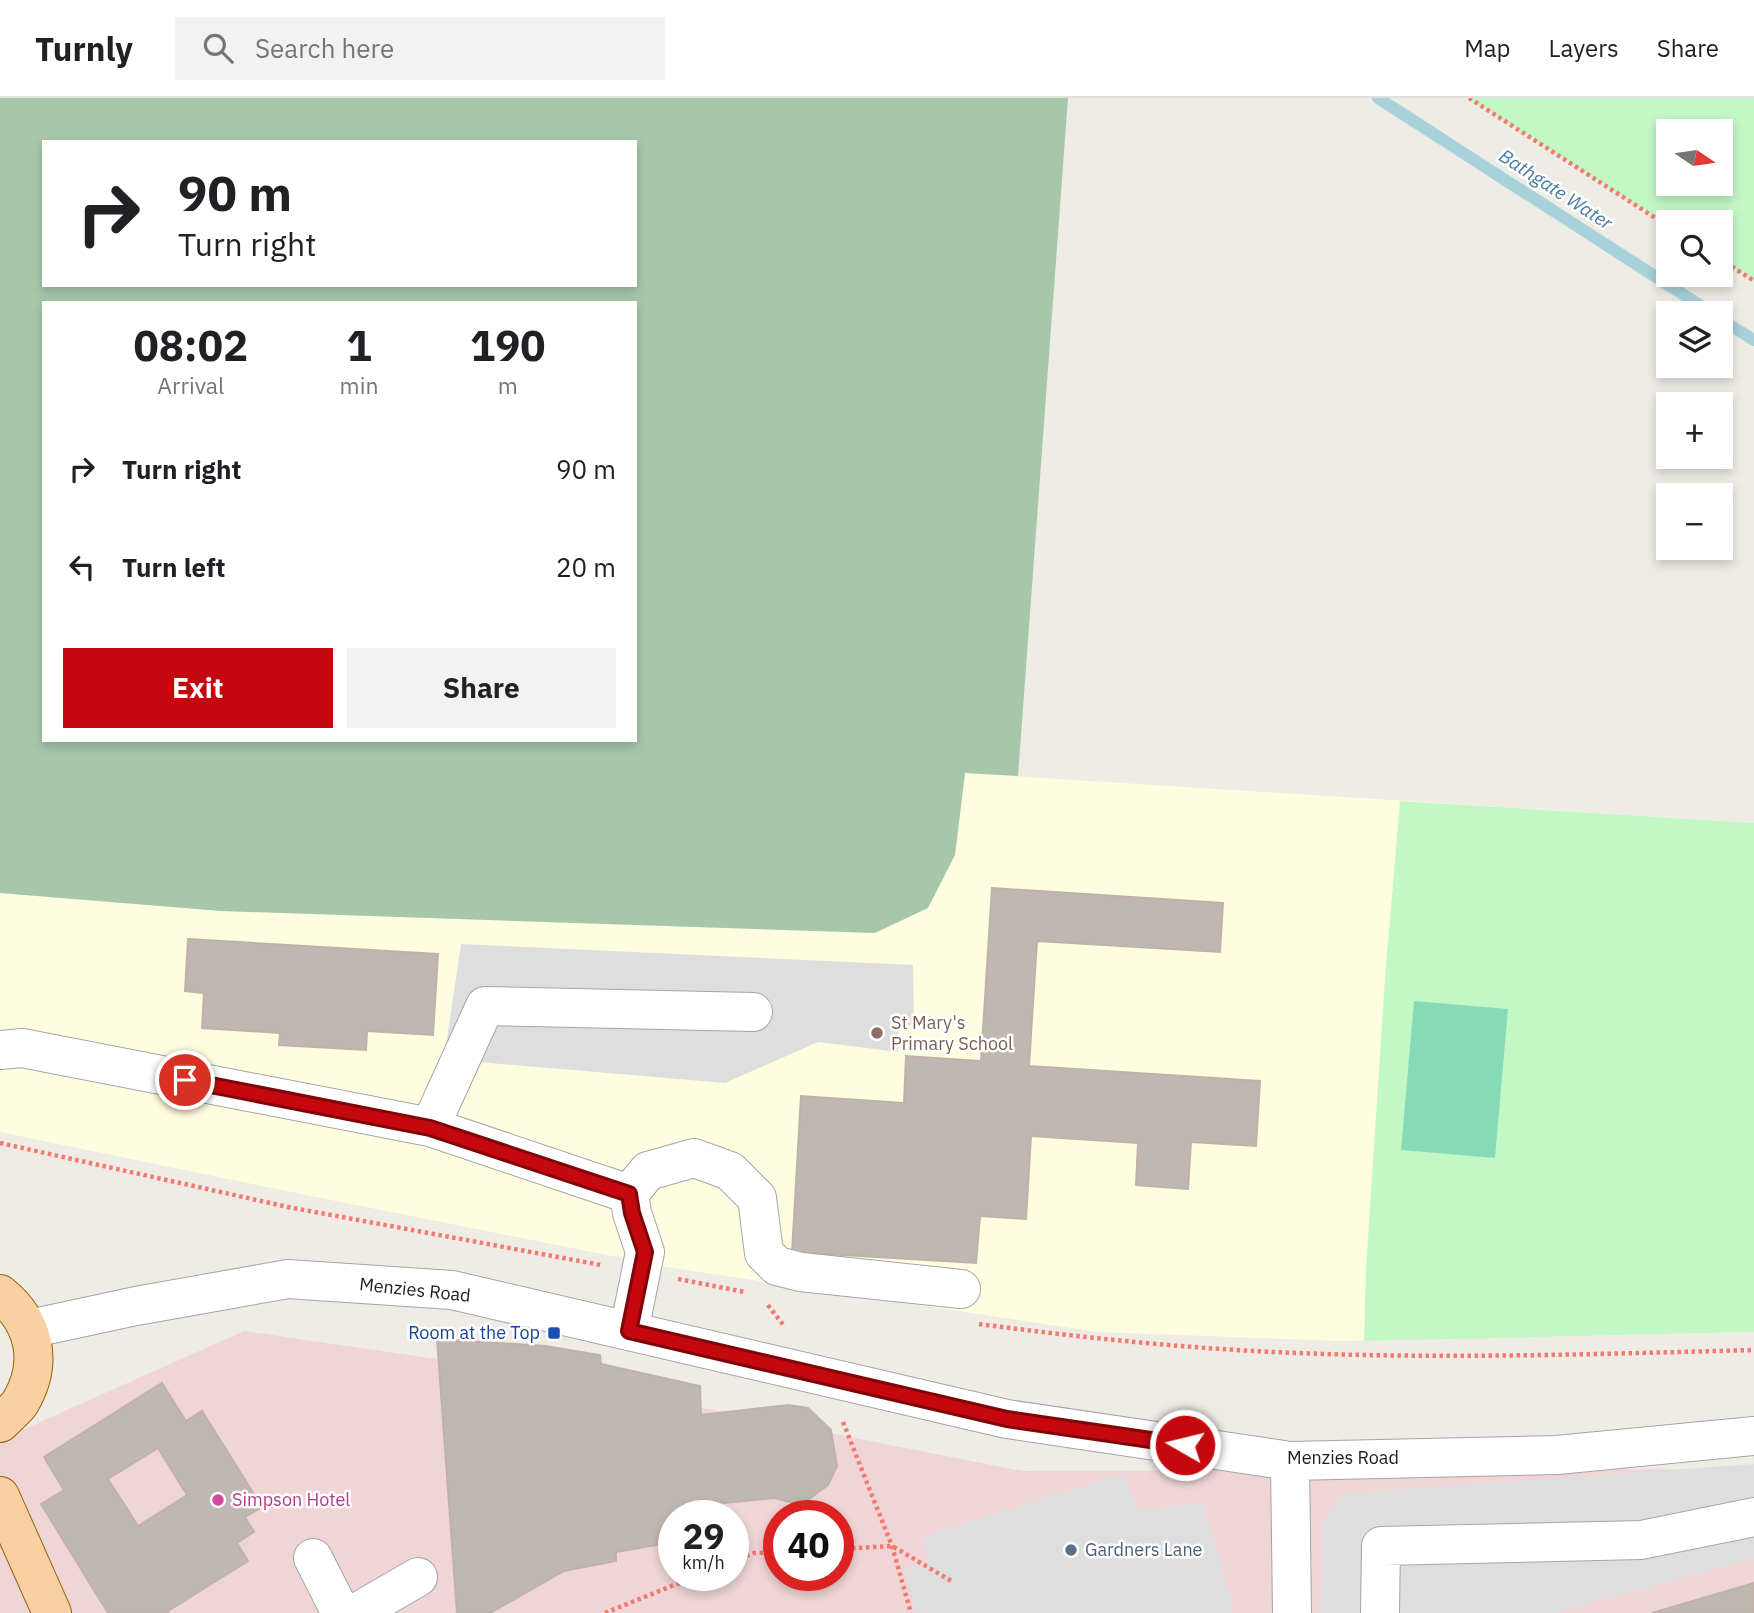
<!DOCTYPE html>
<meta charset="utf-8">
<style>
body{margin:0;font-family:"IBM Plex Sans",sans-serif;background:#f2f2f2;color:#202124;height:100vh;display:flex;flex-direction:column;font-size:26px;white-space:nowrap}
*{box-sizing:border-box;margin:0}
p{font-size:23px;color:#757577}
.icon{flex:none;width:38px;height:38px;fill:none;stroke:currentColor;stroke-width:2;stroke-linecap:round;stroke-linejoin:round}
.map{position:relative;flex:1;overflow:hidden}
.panel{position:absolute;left:42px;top:203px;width:595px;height:441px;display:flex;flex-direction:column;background:#fff;border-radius:0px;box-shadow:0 4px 10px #0003}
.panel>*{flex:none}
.guide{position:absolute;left:42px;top:42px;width:595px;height:147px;border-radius:0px;box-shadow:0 4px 10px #0003;background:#fff;color:#202124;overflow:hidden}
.needle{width:46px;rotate:103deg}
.tools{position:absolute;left:1656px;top:21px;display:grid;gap:14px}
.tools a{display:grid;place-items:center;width:77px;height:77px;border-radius:0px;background:#fff;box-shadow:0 4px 10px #0003;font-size:35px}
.speed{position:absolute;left:658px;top:1402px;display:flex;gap:14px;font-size:35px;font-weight:700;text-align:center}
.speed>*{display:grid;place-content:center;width:91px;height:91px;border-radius:50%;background:#fff;box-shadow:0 4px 10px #0003;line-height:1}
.speed small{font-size:18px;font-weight:400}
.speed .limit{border:10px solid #d22;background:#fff;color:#111}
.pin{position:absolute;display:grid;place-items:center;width:60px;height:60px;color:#fff;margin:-30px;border:4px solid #fff;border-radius:50%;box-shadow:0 2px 7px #0007}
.me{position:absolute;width:77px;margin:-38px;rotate:278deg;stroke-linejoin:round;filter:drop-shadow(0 0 5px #0008)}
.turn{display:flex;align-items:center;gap:24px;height:147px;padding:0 21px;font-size:32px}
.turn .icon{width:91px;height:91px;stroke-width:2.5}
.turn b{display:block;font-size:49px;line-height:60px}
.eta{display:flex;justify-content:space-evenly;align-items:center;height:119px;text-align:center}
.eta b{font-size:42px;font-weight:700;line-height:49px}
.button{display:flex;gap:14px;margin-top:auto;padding:14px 21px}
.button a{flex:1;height:80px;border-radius:0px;background:#c5080d;color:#fff;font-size:28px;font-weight:700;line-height:80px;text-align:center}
.button a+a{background:#f2f2f2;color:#202124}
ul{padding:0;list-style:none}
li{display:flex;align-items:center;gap:21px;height:98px;padding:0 21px}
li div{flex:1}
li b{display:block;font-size:26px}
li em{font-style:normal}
header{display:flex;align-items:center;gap:42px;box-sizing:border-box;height:98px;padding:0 35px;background:#fff;border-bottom:2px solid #e0e0e0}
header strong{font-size:33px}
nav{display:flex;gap:38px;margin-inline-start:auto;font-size:24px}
.search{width:490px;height:63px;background:#f2f2f2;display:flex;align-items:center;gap:18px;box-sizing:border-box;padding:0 24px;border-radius:0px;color:#757577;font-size:26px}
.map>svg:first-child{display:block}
.commercial{fill:#efd5d5;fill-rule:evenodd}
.education{fill:#fefddf}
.cemetery{fill:#a7c7ab;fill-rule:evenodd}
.park{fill:#c4f7c6;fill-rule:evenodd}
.pitch{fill:#86dbb7}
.parking{fill:#dedede}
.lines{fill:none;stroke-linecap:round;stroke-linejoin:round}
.stream{stroke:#a7d1db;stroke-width:12}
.building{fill:#bfb7b1;stroke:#c0b2a8;stroke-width:2;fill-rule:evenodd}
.minor-casing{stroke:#a5a5a5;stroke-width:40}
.major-casing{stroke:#936006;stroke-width:40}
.path{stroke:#f47a70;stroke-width:4.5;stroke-dasharray:3.5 3.5;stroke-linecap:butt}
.minor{stroke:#fff;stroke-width:38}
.major{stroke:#f8d0a1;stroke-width:38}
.route-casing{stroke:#800508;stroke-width:18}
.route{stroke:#c5080d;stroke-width:12}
.education-dot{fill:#8d6e63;stroke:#fff;stroke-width:2.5}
.transit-dot{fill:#1a4fb4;stroke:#fff;stroke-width:2.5}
.hotel-dot{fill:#d1479c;stroke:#fff;stroke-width:2.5}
.service-dot{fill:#5c6f8a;stroke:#fff;stroke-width:2.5}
.labels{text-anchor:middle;stroke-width:5;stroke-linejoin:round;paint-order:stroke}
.education-label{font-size:18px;fill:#785e54;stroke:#fff;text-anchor:start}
.street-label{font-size:18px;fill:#1e1e1e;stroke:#fff}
.transit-label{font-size:18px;fill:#164399;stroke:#fff;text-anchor:end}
.hotel-label{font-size:18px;fill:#b23c85;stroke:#fff;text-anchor:start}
.service-label{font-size:18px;fill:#4e5e75;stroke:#fff;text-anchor:start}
.water-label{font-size:19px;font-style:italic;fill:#4b7aa3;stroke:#fff}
</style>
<header>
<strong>Turnly</strong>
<div class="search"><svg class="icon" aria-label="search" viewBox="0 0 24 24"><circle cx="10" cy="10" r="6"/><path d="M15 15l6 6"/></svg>Search here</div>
<nav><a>Map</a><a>Layers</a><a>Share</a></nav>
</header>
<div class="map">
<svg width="1754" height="1515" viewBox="0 0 1754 1515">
<rect width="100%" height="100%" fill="#efebe5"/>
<path class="commercial" d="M 244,1233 L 505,1271 L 1022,1373 L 1754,1371 L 1754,1515 L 0,1515 L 0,1342 ZM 674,1418 L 733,1418 L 733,1477 L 674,1477 ZM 779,1418 L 838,1418 L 838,1477 L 779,1477 Z"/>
<path class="education" d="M 965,675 L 1754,725 L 1754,1234 L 1340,1243 L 1097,1234 L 667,1169 L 311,1098 L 0,1034 L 0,795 L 221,813 L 875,835 L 955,757 Z"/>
<path class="cemetery" d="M 0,0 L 1068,0 L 1018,678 L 965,675 L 955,757 L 928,810 L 875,835 L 221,813 L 0,795 ZM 44,44 L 635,44 L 635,187 L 44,187 ZM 44,205 L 635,205 L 635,642 L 44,642 Z"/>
<path class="park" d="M 1468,0 L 1754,0 L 1754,183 L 1720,161 L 1720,124 L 1668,124 L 1668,128 ZM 1668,33 L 1720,33 L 1720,86 L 1668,86 Z
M 1400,703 L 1754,725 L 1754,1234 L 1364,1243 L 1366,1171 L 1385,880 Z"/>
<path class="pitch" d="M 1414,903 L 1508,911 L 1495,1060 L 1401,1052 Z"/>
<path class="parking" d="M 461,846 L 913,867 L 914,928 L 899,926 L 898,954 L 818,944 L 725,985 L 444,961 Z
M 1754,1366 L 1754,1460 L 1554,1515 L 1321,1515 L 1323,1424 L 1344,1395 Z
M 1124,1376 L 1137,1412 L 1203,1405 L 1234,1515 L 916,1515 L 904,1469 L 928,1466 L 923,1438 Z"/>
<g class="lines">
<path class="stream" d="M 1378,0 L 1712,215
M 1720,221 L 1754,242"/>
</g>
<path class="building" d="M 992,790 L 1223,805 L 1220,854 L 1037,843 L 1029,968 L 1260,983 L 1256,1048 L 1191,1044 L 1188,1091 L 1136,1087 L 1138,1045 L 1031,1038 L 1026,1121 L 980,1118 L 976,1165 L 792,1154 L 801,998 L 904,1005 L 906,958 L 981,963 Z
M 188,841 L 438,856 L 433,937 L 367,933 L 366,952 L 279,947 L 280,935 L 202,930 L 204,895 L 185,893 Z
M 437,1241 L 545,1248 L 600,1257 L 601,1266 L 700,1288 L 701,1317 L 788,1307 L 808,1310 L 831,1332 L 837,1368 L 828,1387 L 806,1403 L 793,1405 L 775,1400 L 714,1406 L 714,1418 L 674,1418 L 674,1444 L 616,1454 L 616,1463 L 564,1473 L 490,1515 L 457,1515 Z
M 162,1285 L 186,1323 L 202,1313 L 262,1409 L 245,1419 L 254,1434 L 237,1445 L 248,1463 L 168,1513 L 169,1515 L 108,1515 L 41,1406 L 64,1392 L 44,1359 ZM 158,1350 L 187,1397 L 138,1428 L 108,1381 Z
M 1754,1485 L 1754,1515 L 1652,1515 Z"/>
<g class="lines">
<g class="minor-casing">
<path id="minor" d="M 0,952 L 22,950 L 430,1029 L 485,908 L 753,914
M 430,1029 L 629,1096
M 29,1231 L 136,1208 L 288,1181 L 452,1192 L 1007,1321 L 1290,1363 L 1557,1357 L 1754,1338
M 629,1233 L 645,1154 L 632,1115 L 629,1096 L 648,1073 L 694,1060 L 730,1073 L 757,1100 L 764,1155 L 777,1168 L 801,1174 L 961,1191
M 1290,1363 L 1292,1515
M 313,1460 L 341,1515
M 356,1515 L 418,1479
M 1380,1515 L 1381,1448 L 1641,1442 L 1754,1419"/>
</g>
<g class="major-casing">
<path id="major" d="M 0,1196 C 35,1224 44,1265 20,1305 C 15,1312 7,1318 0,1325
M 0,1398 L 52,1515"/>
</g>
<path class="path" d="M 1469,0 L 1668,128
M 1720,161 L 1754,183
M 0,1045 L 288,1109 L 601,1167
M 678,1181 L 745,1194
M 768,1207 L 784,1228
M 979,1226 C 1085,1240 1191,1251 1297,1255 C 1449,1261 1602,1256 1754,1252
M 843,1324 L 892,1448 L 911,1515
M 838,1451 L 892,1448 L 953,1484
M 733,1463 L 754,1455 L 779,1454
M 605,1515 L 699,1477"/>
<use href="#minor" class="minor"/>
<use href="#major" class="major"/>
</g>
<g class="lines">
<g class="route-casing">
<path id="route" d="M 185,982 L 430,1030 L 629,1096 L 632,1115 L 645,1154 L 629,1233 L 1007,1321 L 1185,1347"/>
</g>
<use href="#route" class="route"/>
</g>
<circle class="education-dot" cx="877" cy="935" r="7"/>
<rect class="transit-dot" x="547" y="1228" width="14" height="14" rx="3.5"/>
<circle class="hotel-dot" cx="218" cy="1402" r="7"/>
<circle class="service-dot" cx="1071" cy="1452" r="7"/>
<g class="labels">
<g class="education-label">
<text x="891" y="931">St Mary's<tspan x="891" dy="21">Primary School</tspan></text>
</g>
<g class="street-label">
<text transform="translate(415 1192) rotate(6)" y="6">Menzies Road</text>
<text x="1343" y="1366">Menzies Road</text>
</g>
<g class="transit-label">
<text x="540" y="1241">Room at the Top</text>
</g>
<g class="hotel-label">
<text x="232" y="1408">Simpson Hotel</text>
</g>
<g class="service-label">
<text x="1085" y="1458">Gardners Lane</text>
</g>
<g class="water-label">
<text transform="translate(1556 91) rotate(33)" y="7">Bathgate Water</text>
</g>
</g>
</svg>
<div class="tools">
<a><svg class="needle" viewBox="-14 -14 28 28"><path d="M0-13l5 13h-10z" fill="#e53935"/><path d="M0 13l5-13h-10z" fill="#757577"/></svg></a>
<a><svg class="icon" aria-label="search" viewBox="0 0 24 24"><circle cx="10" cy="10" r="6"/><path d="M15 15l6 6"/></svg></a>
<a><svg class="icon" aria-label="layers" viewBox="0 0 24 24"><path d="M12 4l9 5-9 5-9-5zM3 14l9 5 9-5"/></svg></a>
<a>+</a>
<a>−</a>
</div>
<div class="speed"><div>29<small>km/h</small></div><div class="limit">40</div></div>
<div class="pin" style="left:185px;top:982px;background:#d93025"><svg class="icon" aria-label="arrive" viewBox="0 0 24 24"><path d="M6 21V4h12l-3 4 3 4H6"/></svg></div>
<svg class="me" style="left:1185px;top:1347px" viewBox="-20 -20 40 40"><circle r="17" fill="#c5080d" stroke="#fff" stroke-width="3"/><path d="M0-11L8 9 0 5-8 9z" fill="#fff"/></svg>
<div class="guide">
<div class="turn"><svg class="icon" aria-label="right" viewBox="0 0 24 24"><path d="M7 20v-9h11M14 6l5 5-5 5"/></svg><div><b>90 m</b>Turn right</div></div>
</div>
<section class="panel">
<div class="eta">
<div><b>08:02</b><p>Arrival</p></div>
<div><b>1</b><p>min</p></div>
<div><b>190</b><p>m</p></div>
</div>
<ul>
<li><svg class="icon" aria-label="right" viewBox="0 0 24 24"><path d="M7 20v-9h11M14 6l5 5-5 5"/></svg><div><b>Turn right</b></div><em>90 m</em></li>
<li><svg class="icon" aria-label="left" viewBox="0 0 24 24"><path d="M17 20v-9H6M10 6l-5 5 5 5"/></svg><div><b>Turn left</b></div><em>20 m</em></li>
</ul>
<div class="button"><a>Exit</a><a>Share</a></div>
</section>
</div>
